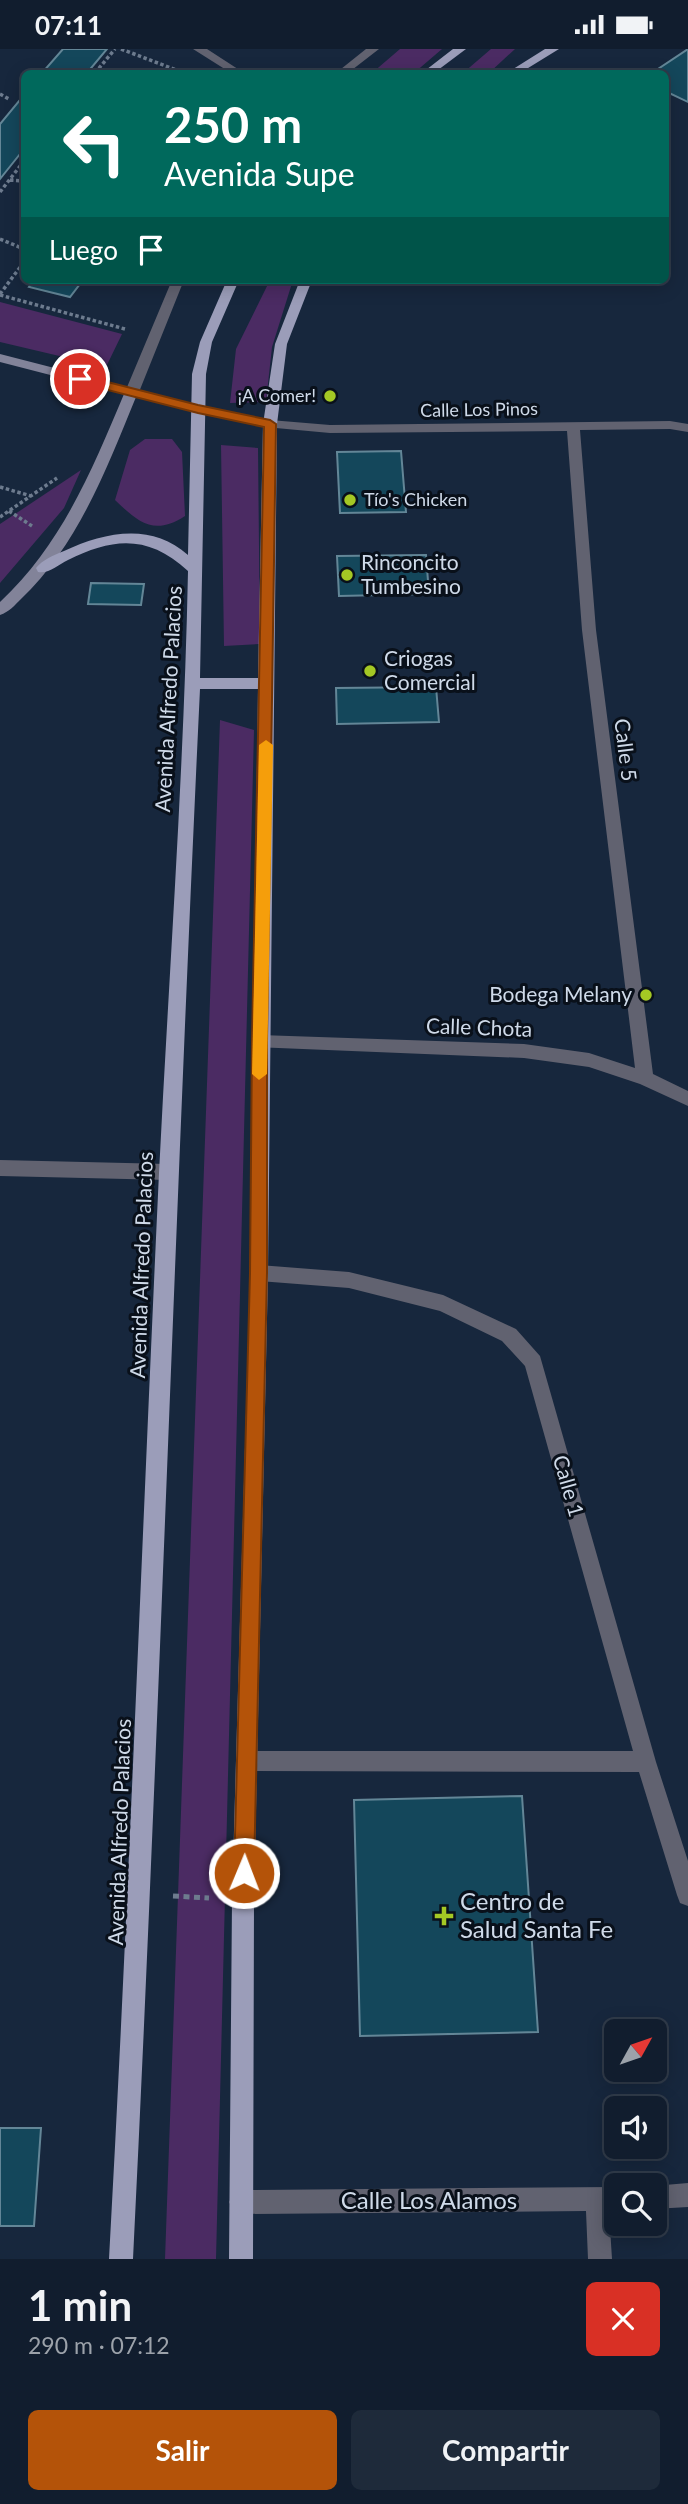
<!DOCTYPE html>
<html lang="es">
<meta charset="utf-8">
<style>
body{margin:0;font-family:Lato,sans-serif;background:#1e2a3a;color:#f1f3f6;height:100vh;display:flex;flex-direction:column;font-size:26px;white-space:nowrap}
*{box-sizing:border-box;margin:0}
p{font-size:23px;color:#9ca2aa}
.icon{flex:none;width:38px;height:38px;fill:none;stroke:currentColor;stroke-width:2;stroke-linecap:round;stroke-linejoin:round}
.map{position:relative;height:2210px;overflow:hidden}
.side{display:flex;flex-direction:column;background:#111d2e;flex:1}
.side>*{flex:none}
.hud{position:absolute;left:21px;top:21px;width:648px;height:214px;border-radius:10px;box-shadow:0 4px 18px #0003,0 0 0 2px #303b4a;background:#00695c;color:#fff;overflow:hidden}
.needle{width:46px;rotate:50deg}
.fabs{position:absolute;left:604px;top:1970px;display:grid;gap:14px}
.fabs a{display:grid;place-items:center;width:63px;height:63px;border-radius:10px;background:#111d2e;box-shadow:0 4px 18px #0003,0 0 0 2px #303b4a;font-size:35px}
.pin{position:absolute;display:grid;place-items:center;width:60px;height:60px;color:#fff;margin:-30px;border:4px solid #fff;border-radius:50%;box-shadow:0 2px 7px #0007}
.me{position:absolute;width:77px;margin:-38px;rotate:1deg;stroke-linejoin:round;filter:drop-shadow(0 0 5px #0008)}
.turn{display:flex;align-items:center;gap:24px;height:147px;padding:0 28px;font-size:32px}
.turn .icon{width:91px;height:91px;stroke-width:2.5}
.turn b{display:block;font-size:49px;line-height:60px}
.then{display:flex;align-items:center;height:66px;padding:0 28px;background:#0003;gap:14px;font-size:26px}
.round{display:grid;place-items:center;flex:none;width:74px;height:74px;border-radius:10px;background:#1e2a3a}
.summary{display:flex;align-items:center;justify-content:space-between;height:119px;padding:0 28px}
h1{font-size:42px;font-weight:700;line-height:52px}
.primary-button{display:flex;gap:14px;margin-top:auto;padding:14px 28px}
.primary-button a{flex:1;height:80px;border-radius:10px;background:#b45309;color:#fff;font-size:28px;font-weight:700;line-height:80px;text-align:center}
.primary-button a+a{background:#1e2a3a;color:#f1f3f6}
.status{display:flex;justify-content:space-between;align-items:center;height:49px;padding:0 35px;background:#111d2e;direction:ltr}
.status svg{height:19px;fill:currentColor}
.map>svg:first-child{display:block}
.green{fill:#4b2b63}
.building{fill:#14475b;stroke:#638697;stroke-width:2}
.lines{fill:none;stroke-linecap:round;stroke-linejoin:round}
.path-far1{stroke:#6d7b8e;stroke-width:3.5;stroke-dasharray:3.5 2.5;stroke-linecap:butt}
.path{stroke:#6d7b8e;stroke-width:5;stroke-dasharray:6 4.5;stroke-linecap:butt}
.street{fill:#616270;fill-rule:evenodd}
.secondary{fill:#828399;fill-rule:evenodd}
.primary{fill:#9b9db9;fill-rule:evenodd}
.route{fill:#b45309;stroke:#753606;stroke-width:2}
.slow{fill:#f59e0b}
.poi-dot{fill:#a4c824;stroke:#09101a;stroke-width:2.5}
.labels{text-anchor:middle;stroke-width:6;stroke-linejoin:round;paint-order:stroke}
.far-poi-label{font-size:18px;fill:#cfdae9;stroke:#09101a;text-anchor:end}
.far-street-label{font-size:18px;fill:#cfdae9;stroke:#09101a}
.poi-label{font-size:21px;fill:#cfdae9;stroke:#09101a;text-anchor:start}
.street-label{font-size:21px;fill:#cfdae9;stroke:#09101a}
.near-poi-label{font-size:24px;fill:#cfdae9;stroke:#09101a;text-anchor:start}
.near-street-label{font-size:24px;fill:#cfdae9;stroke:#09101a}
</style>
<div class="status"><b>07:11</b><svg viewBox="0 0 49 12"><path d="M0 12V9h3v3zM5 12V6h3v6zM10 12V3h3v9zM15 12V0h3v12zM26 1h20v11H26zM47 4h2v5h-2z"/></svg></div>
<div class="map">
<svg width="688" height="2210" viewBox="0 0 688 2210">
<rect width="100%" height="100%" fill="#17273d"/>
<path class="green" d="M 400,0 L 442,0 L 414,24 L 372,24 Z
M 491,0 L 515,0 L 489,24 L 463,24 Z
M 270,231 L 293,231 L 272,298 L 266,353 L 230,354 L 236,300 Z
M 0,253 L 122,285 L 106,318 L 0,293 Z
M 145,390 L 172,390 L 182,403 L 185,467 C 154,487 139,474 115,451 L 130,401 Z
M 221,396 L 258,399 L 260,595 L 224,597 Z
M 81,421 L 64,459 L 0,534 L 0,475 Z
M 220,671 L 254,681 L 216,2210 L 165,2210 Z"/>
<path class="building" d="M 63,0 L 107,0 L 87,24 L 42,24 Z
M 688,0 L 688,53 L 665,42 L 665,24 L 652,24 Z
M 24,46 L 24,100 L 0,130 L 0,75 Z
M 34,231 L 83,231 L 70,248 L 29,238 Z
M 401,402 L 406,463 L 340,464 L 337,403 Z
M 426,506 L 429,545 L 339,547 L 337,507 Z
M 91,534 L 144,535 L 141,556 L 88,555 Z
M 436,638 L 439,673 L 337,675 L 336,639 Z
M 522,1747 L 538,1983 L 360,1987 L 354,1751 Z
M 0,2079 L 41,2079 L 34,2177 L 0,2177 Z"/>
<g class="lines">
<path class="path-far1" d="M 121,0 L 179,22
M 95,24 L 115,0
M 0,45 L 9,50
M 10,131 L 24,132
M 0,143 L 24,112
M 0,190 L 24,200
M 0,245 L 24,213
M 0,246 L 125,280
M 0,438 L 31,447
M 9,462 L 32,477
M 0,468 L 57,429"/>
<path class="path" d="M 173,1847 L 209,1849"/>
<path class="street" d="M 193,0 L 207,0 L 244,24 L 231,24 Z
M 366,0 L 379,0 L 348,24 L 336,24 Z
M 172,231 L 184,231 L 139,343 L 137,346 L 127,346 L 125,343 Z
M 270,371 L 330,376 L 670,372 L 688,375 L 688,383 L 670,380 L 580,381 L 596,581 L 653,1025 L 688,1042 L 688,1057 L 640,1035 L 589,1018 L 524,1009 L 254,998 L 252,993 L 254,988 L 260,986 L 524,995 L 589,1004 L 635,1019 L 582,581 L 567,382 L 330,384 L 265,378 L 263,375 Z
M 0,1111 L 168,1115 L 174,1118 L 177,1123 L 174,1128 L 168,1131 L 0,1127 Z
M 259,1216 L 349,1223 L 443,1246 L 516,1280 L 540,1307 L 656,1713 L 688,1812 L 688,1857 L 680,1854 L 677,1846 L 639,1723 L 246,1722 L 239,1719 L 236,1712 L 239,1705 L 246,1702 L 633,1702 L 525,1317 L 502,1292 L 440,1262 L 349,1239 L 259,1232 L 253,1230 L 250,1224 L 253,1218 Z
M 688,2134 L 688,2158 L 654,2160 L 653,2137 Z
M 616,2138 L 616,2162 L 609,2162 L 612,2210 L 588,2210 L 586,2162 L 241,2165 L 233,2161 L 229,2153 L 233,2145 L 241,2141 Z"/>
<path class="secondary" d="M 0,305 L 198,356 L 270,371 L 277,375 L 270,379 L 136,348 C 107,419 78,496 21,550 C 15,556 9,563 0,566 L 0,553 C 62,495 92,421 124,345 L 0,313 Z"/>
<path class="primary" d="M 453,0 L 466,0 L 434,24 L 422,24 Z
M 545,0 L 559,0 L 520,24 L 507,24 Z
M 227,231 L 239,231 L 212,293 L 206,325 L 200,629 L 258,629 L 263,375 L 275,295 L 300,231 L 312,231 L 287,295 L 277,375 L 268,1224 L 254,1851 L 253,2210 L 229,2210 L 232,1851 L 250,1224 L 258,640 L 200,640 C 175,1163 159,1687 133,2210 L 109,2210 C 129,1848 142,1486 159,1124 C 169,923 184,723 188,522 C 149,486 114,488 68,511 C 58,516 49,525 38,523 L 36,519 C 42,511 54,506 64,502 C 104,483 152,473 188,506 L 192,325 L 200,293 Z"/>
</g>
<path class="route" d="M 80,326 L 198,356 L 270,371 L 276,375 L 267,993 L 267,1224 L 254,1824 L 251,1830 L 244,1833 L 237,1830 L 234,1824 L 250,1224 L 252,993 L 264,378 L 198,364 L 76,333 L 74,330 Z"/>
<path class="slow" d="M 266,691 L 273,696 L 267,1025 L 259,1031 L 252,1025 L 259,696 Z"/>
<g class="poi-dot">
<circle cx="330" cy="347" r="7"/>
<circle cx="350" cy="451" r="7"/>
<circle cx="347" cy="526" r="7"/>
<circle cx="370" cy="622" r="7"/>
<circle cx="646" cy="946" r="7"/>
<path d="M440.5 1856.5h7v7h7v7h-7v7h-7v-7h-7v-7h7z"/>
</g>
<g class="labels">
<g class="far-poi-label">
<text x="316" y="353">¡A Comer!</text>
<text x="364" y="457" text-anchor="start">Tío's Chicken</text>
</g>
<g class="far-street-label">
<text transform="translate(479 361) rotate(-1)" y="6">Calle Los Pinos</text>
</g>
<g class="poi-label">
<text x="361" y="521">Rinconcito<tspan x="361" dy="24">Tumbesino</tspan></text>
<text x="384" y="617">Criogas<tspan x="384" dy="24">Comercial</tspan></text>
<text x="632" y="953" text-anchor="end">Bodega Melany</text>
</g>
<g class="street-label">
<text transform="translate(169 650) rotate(-87)" y="7">Avenida Alfredo Palacios</text>
<text transform="translate(625 701) rotate(83)" y="7">Calle 5</text>
<text transform="translate(479 979) rotate(2)" y="7">Calle Chota</text>
<text transform="translate(142 1216) rotate(-88)" y="7">Avenida Alfredo Palacios</text>
<text transform="translate(568 1437) rotate(74)" y="7">Calle 1</text>
<text transform="translate(120 1783) rotate(-88)" y="7">Avenida Alfredo Palacios</text>
</g>
<g class="near-poi-label">
<text x="460" y="1861">Centro de<tspan x="460" dy="28">Salud Santa Fe</tspan></text>
</g>
<g class="near-street-label">
<text x="429" y="2160">Calle Los Alamos</text>
</g>
</g>
</svg>
<div class="fabs">
<a><svg class="needle" viewBox="-14 -14 28 28"><path d="M0-13l5 13h-10z" fill="#e53935"/><path d="M0 13l5-13h-10z" fill="#9ca2aa"/></svg></a>
<a><svg class="icon" aria-label="sound" viewBox="0 0 24 24"><path d="M4 9h4l5-4v14l-5-4H4zM17 9q2 3 0 6"/></svg></a>
<a><svg class="icon" aria-label="search" viewBox="0 0 24 24"><circle cx="10" cy="10" r="6"/><path d="M15 15l6 6"/></svg></a>
</div>
<div class="pin" style="left:80px;top:330px;background:#d93025"><svg class="icon" aria-label="arrive" viewBox="0 0 24 24"><path d="M6 21V4h12l-3 4 3 4H6"/></svg></div>
<svg class="me" style="left:244px;top:1824px" viewBox="-20 -20 40 40"><circle r="17" fill="#b45309" stroke="#fff" stroke-width="3"/><path d="M0-11L8 9 0 5-8 9z" fill="#fff"/></svg>
<div class="hud">
<div class="turn"><svg class="icon" aria-label="left" viewBox="0 0 24 24"><path d="M17 20v-9H6M10 6l-5 5 5 5"/></svg><div><b>250 m</b>Avenida Supe</div></div>
<div class="then">Luego<svg class="icon" aria-label="arrive" viewBox="0 0 24 24"><path d="M6 21V4h12l-3 4 3 4H6"/></svg></div>
</div>
</div>
<section class="side">
<div class="summary"><div><h1>1 min</h1><p>290 m · 07:12</p></div><a class="round" style="background:#d93025;color:#fff"><svg class="icon" aria-label="close" viewBox="0 0 24 24"><path d="M6 6l12 12M18 6L6 18"/></svg></a></div>
<div class="primary-button"><a>Salir</a><a>Compartir</a></div>
</section>
